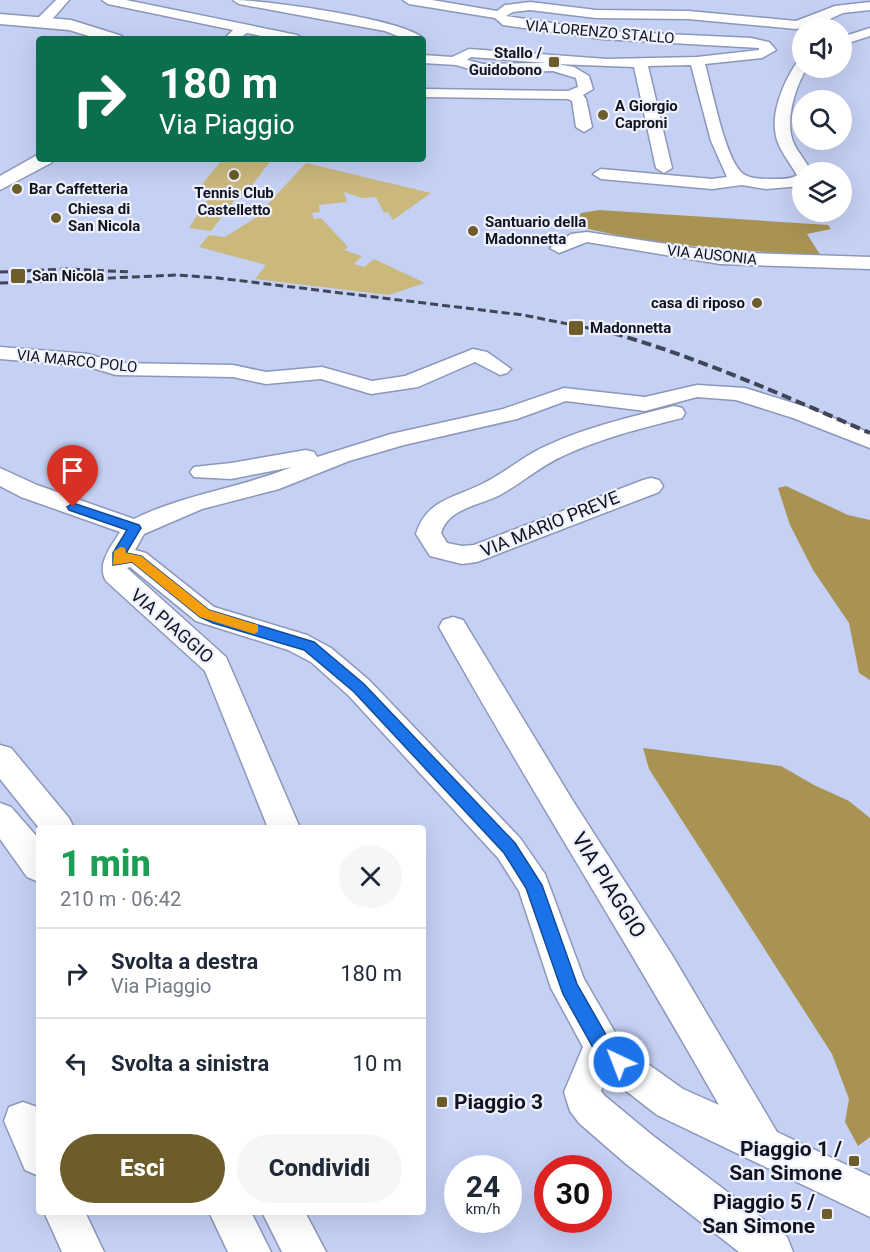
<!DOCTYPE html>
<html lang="it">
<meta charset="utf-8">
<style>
body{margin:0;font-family:Roboto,sans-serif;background:#f6f6f7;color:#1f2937;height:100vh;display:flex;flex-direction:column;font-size:22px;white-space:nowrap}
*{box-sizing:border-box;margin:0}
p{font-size:20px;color:#747a83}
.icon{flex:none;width:33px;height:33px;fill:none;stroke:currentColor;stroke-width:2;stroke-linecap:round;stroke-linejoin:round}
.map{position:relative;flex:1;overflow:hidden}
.details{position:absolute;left:36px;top:825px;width:390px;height:390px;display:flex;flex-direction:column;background:#fff;border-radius:6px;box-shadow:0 6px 24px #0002}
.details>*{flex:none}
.guide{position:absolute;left:36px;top:36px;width:390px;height:126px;border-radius:6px;box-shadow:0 6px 24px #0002;background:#0b6e4f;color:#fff;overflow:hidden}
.fabs{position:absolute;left:792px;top:18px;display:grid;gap:12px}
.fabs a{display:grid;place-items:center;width:60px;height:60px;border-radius:50%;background:#fff;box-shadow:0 6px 24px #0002;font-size:30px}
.speed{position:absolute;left:444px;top:1155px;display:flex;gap:12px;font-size:30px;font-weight:700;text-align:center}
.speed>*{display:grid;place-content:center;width:78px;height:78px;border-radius:50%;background:#fff;box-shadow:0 6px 24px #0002;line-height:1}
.speed small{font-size:15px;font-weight:400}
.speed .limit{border:9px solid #d22;background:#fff;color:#111}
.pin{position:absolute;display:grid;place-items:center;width:51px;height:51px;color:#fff;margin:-62px -26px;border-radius:50% 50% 50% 0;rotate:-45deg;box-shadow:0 0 6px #0007}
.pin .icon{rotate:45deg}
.me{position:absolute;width:66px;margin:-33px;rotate:317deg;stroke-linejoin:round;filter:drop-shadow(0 0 4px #0008)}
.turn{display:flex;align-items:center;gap:21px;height:126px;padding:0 24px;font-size:27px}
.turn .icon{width:78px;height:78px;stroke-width:2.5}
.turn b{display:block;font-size:42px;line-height:51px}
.round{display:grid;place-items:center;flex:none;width:63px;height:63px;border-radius:32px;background:#f6f6f7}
.summary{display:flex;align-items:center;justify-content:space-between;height:102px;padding:0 24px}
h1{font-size:36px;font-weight:800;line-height:45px;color:#1e9e55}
.button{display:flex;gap:12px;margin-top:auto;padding:12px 24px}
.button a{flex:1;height:69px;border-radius:36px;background:#6d5d2a;color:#fff;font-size:24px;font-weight:800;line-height:69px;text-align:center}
.button a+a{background:#f6f6f7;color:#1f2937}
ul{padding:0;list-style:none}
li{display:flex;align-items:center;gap:18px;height:90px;padding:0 24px;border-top:2px solid #e0e1e3}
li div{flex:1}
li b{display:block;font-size:22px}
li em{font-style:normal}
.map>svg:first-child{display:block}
.green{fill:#cbb87d}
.forest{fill:#a89353}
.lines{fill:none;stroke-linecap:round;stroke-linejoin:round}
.minor-casing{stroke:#8c97b9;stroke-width:3}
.tertiary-casing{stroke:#8c97b9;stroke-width:3}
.minor{fill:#fff;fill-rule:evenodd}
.tertiary{fill:#fff;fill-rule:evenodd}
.rail-far1{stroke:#404558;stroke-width:3;stroke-dasharray:8 4;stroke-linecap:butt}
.rail{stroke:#404558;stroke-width:4;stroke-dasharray:10 5;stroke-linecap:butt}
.route{fill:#1a73e8;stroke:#114b97;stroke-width:1.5}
.slow{fill:#f59e0b}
.poi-dot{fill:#6d5d2a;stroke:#eef1fd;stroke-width:2}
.labels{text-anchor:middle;stroke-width:4.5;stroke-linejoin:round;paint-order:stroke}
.far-street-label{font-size:15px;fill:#101320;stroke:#eef1fd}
.far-poi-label{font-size:15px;font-weight:bold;fill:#101320;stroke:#eef1fd;text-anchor:start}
.street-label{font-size:18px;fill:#101320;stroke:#eef1fd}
.near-street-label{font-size:21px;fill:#101320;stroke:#eef1fd}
.near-poi-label{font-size:21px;font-weight:bold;fill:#101320;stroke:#eef1fd;text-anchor:end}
</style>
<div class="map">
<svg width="870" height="1252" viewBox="0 0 870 1252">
<rect width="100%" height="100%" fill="#c4d0f4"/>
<path class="green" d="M 223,159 L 271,160 L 244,196 L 197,190 Z
M 306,163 L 431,193 L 393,220 L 388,212 L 384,213 L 376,197 L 362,198 L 344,192 L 347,202 L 319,205 L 320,212 L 312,213 L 314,219 L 321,218 L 348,247 L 344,250 L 362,256 L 354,264 L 364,267 L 374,259 L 425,283 L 389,295 L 255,279 L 266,265 L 199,247 L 209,235 L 225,237 L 255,218 Z
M 211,194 L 236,198 L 211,231 L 189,228 Z"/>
<path class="forest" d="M 599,210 L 828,225 L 831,229 L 807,234 L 821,256 C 738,250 652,246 572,225 L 581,213 Z
M 786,486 L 848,515 L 870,520 L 870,680 L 859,673 L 849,623 L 813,570 L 790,525 L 778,488 Z
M 643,748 L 781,766 L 814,785 L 849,801 L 870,818 L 870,1137 L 858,1146 L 845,1122 L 849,1099 L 832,1054 L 649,769 Z"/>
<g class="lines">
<g class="minor-casing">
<path id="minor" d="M 56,0 L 69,0 L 49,23 L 39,23 L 39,17 Z
M 102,0 L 126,0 L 297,35 L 304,39 L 276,39 L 247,33 L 238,39 L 224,39 L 233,30 L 108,4 Z
M 233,0 C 264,0 405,19 424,39 L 405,39 L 385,31 L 239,4 Z
M 403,0 L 432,0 L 497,11 L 505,5 L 530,2 L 596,10 L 688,11 L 796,21 L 835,6 L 870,2 L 870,10 L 843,13 L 819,24 L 796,29 L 688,19 L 596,18 L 530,10 L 513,12 L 506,16 L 602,31 L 751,38 L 769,42 L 776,50 L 762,58 L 705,64 C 712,89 724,153 740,171 C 747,179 760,179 770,179 C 779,179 790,180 797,175 C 791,165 782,153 778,143 C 768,117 783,83 797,62 L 802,61 L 802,68 L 807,68 C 795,87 784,122 794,144 C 799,154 807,162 811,172 L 802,172 L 802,186 L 766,189 L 742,185 L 712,189 L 601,179 L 593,174 L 601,169 L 712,179 L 727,177 L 711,141 L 691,65 L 648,66 L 672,168 L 664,173 L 656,168 L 634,67 L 556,64 L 574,67 L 589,76 L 593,89 L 583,95 L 586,99 L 592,127 L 584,132 L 576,127 L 572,101 L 568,99 L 423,97 L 423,89 L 568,91 L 578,87 L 576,78 L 553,71 L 483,73 L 456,65 L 423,63 L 423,55 L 452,57 L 469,49 L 607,59 L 697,57 L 759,50 L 759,48 L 602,39 L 503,25 L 495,18 L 409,4 ZM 471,57 L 547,63 L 483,64 L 467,60 Z
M 870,28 L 870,36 L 842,45 L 842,37 Z
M 587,232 L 720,252 L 870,257 L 870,269 L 720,264 L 587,242 L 559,253 L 550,248 L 571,234 Z
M 0,347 L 88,354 L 118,363 L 233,365 L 266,372 L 322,367 L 372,381 L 405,376 L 473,349 L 487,352 L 511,369 L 507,373 L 500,375 L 475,362 L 418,387 L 371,394 L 321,379 L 266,384 L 233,377 L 116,375 L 86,366 L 0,359 Z
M 697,385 L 745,388 L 809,408 L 870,433 L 870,448 L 793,418 L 736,400 L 697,397 L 645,411 L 566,401 L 517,419 L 404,445 L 349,461 L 279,489 L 202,509 L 144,534 L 135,550 L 146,553 L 214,607 L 307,635 L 331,648 L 369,680 L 520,838 L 545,874 L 584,979 L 616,1034 L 648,1064 L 683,1089 L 719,1105 C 628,944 529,788 439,627 L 443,620 L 453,617 L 463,620 L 573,801 L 672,955 L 777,1132 L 870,1176 L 870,1217 L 657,1115 L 607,1076 L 601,1091 L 605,1096 L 652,1135 L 787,1237 L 793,1252 L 739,1252 L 625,1163 L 579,1123 L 570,1111 L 564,1092 L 583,1047 L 551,988 L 519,891 L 498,858 L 349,696 L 311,662 L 288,650 L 196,621 L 130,567 L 127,568 L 226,657 L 300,828 L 268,828 L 205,671 L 106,581 C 96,564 111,547 120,532 L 21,497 L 0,486 L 0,468 L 37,485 L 134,519 C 184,494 240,488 292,467 L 231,479 L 194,477 L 190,472 L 194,467 L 231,463 L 306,450 L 314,452 L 317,457 L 391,434 L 503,409 L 564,388 L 645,397 Z
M 674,406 L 682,408 L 685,413 L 682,418 C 642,428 601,438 563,456 C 540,466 522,483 500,495 C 479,506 448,508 441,533 L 447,543 L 462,546 L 474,545 L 643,480 L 651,478 L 659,480 L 663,486 L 659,492 L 477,562 L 462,564 L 430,556 L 416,534 C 426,500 454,498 482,484 C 505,473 523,456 546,446 C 586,427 631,417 674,406 Z
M 0,745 L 11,748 L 69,818 L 74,828 L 39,828 L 0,779 Z
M 0,803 L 11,807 L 39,839 L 39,882 L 27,877 L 0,839 Z
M 23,1102 L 37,1107 L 39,1113 L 39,1176 L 25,1170 L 4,1121 L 9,1107 Z
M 44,1212 L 85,1212 L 104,1252 L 62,1252 Z
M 209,1212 L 251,1212 L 271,1252 L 228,1252 Z
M 262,1212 L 305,1212 L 326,1252 L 282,1252 Z"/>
</g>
<g class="tertiary-casing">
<path id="tertiary" d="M 0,14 L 71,20 L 122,36 L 124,39 L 99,39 L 69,30 L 0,24 Z
M 39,154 L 39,159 L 54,159 L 51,163 L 0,190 L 0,176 Z"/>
</g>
<use href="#minor" class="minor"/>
<use href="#tertiary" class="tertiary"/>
<path class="rail-far1" d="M 0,272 L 67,269 L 132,272
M 0,283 L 177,275 L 218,278 L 523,315 L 618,334"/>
<path class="rail" d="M 613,333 C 702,359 785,396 870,433"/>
</g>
<path class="route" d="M 73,503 L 139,525 L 141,528 L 126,553 L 141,556 L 209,610 L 314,642 L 364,684 L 515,843 L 542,885 L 577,984 L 609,1040 L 626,1055 L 628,1062 L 626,1068 L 619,1071 L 596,1053 L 563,994 L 526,888 L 504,853 L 354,692 L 304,650 L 213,623 L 200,617 L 132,562 L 113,565 L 113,553 L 127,530 L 69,510 L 67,507 Z"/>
<path class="slow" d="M 121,547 L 125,548 L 126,553 L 141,556 L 209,610 L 258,625 L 258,632 L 254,634 L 200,617 L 132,562 L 113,565 L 114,551 Z"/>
<g class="poi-dot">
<rect x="548" y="56" width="12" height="12" rx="3"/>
<circle cx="603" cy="115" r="6"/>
<circle cx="234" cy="175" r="6"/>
<circle cx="17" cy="189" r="6"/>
<circle cx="56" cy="218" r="6"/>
<circle cx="473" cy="231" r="6"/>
<rect x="10" y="268" width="16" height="16" rx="3"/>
<circle cx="757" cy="303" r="6"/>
<rect x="568" y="320" width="16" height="16" rx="3"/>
<rect x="436" y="1096" width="12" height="12" rx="3"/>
<rect x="848" y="1155" width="12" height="12" rx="3"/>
<rect x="821" y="1208" width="12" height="12" rx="3"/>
</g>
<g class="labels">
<g class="far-street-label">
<text transform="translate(600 32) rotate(5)" y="5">VIA LORENZO STALLO</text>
<text transform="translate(712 255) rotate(6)" y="5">VIA AUSONIA</text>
<text transform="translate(77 361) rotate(6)" y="5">VIA MARCO POLO</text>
</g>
<g class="far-poi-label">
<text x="542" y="58" text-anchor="end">Stallo /<tspan x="542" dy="17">Guidobono</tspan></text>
<text x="615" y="111">A Giorgio<tspan x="615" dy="17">Caproni</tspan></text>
<text x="29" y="194">Bar Caffetteria</text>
<text x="234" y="198" text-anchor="middle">Tennis Club<tspan x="234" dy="17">Castelletto</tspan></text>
<text x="68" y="214">Chiesa di<tspan x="68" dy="17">San Nicola</tspan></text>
<text x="485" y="227">Santuario della<tspan x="485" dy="17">Madonnetta</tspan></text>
<text x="32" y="281">San Nicola</text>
<text x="745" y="308" text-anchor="end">casa di riposo</text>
<text x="590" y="333">Madonnetta</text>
</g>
<g class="street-label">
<text transform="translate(550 524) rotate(-22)" y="6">VIA MARIO PREVE</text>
<text transform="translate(172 626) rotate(41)" y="6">VIA PIAGGIO</text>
</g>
<g class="near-street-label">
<text transform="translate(609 885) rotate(58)" y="7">VIA PIAGGIO</text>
</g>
<g class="near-poi-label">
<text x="454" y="1109" text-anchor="start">Piaggio 3</text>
<text x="842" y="1156">Piaggio 1 /<tspan x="842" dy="24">San Simone</tspan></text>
<text x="815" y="1209">Piaggio 5 /<tspan x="815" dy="24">San Simone</tspan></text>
</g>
</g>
</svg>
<div class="fabs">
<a><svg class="icon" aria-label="sound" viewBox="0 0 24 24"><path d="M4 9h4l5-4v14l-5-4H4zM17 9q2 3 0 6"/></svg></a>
<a><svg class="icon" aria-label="search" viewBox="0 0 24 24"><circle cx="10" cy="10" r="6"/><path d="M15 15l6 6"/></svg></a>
<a><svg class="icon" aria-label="layers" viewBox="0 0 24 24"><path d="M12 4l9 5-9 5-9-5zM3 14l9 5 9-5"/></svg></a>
</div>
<div class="speed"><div>24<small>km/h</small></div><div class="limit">30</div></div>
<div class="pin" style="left:73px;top:507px;background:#d93025"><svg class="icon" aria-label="arrive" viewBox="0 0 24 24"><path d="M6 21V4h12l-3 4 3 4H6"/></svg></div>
<svg class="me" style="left:619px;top:1062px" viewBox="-20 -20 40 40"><circle r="17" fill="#1a73e8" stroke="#fff" stroke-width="3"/><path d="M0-11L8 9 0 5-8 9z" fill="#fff"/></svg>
<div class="guide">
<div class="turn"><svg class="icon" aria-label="right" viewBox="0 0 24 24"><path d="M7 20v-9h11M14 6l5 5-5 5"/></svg><div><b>180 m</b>Via Piaggio</div></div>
</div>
<section class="details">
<div class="summary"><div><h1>1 min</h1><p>210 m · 06:42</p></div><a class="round"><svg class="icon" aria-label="close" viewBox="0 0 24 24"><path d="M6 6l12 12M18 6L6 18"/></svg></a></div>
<ul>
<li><svg class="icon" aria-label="right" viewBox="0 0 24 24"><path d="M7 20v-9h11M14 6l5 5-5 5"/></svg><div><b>Svolta a destra</b><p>Via Piaggio</p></div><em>180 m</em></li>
<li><svg class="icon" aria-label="left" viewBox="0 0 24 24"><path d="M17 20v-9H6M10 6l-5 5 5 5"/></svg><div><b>Svolta a sinistra</b></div><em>10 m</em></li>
</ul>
<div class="button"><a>Esci</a><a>Condividi</a></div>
</section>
</div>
